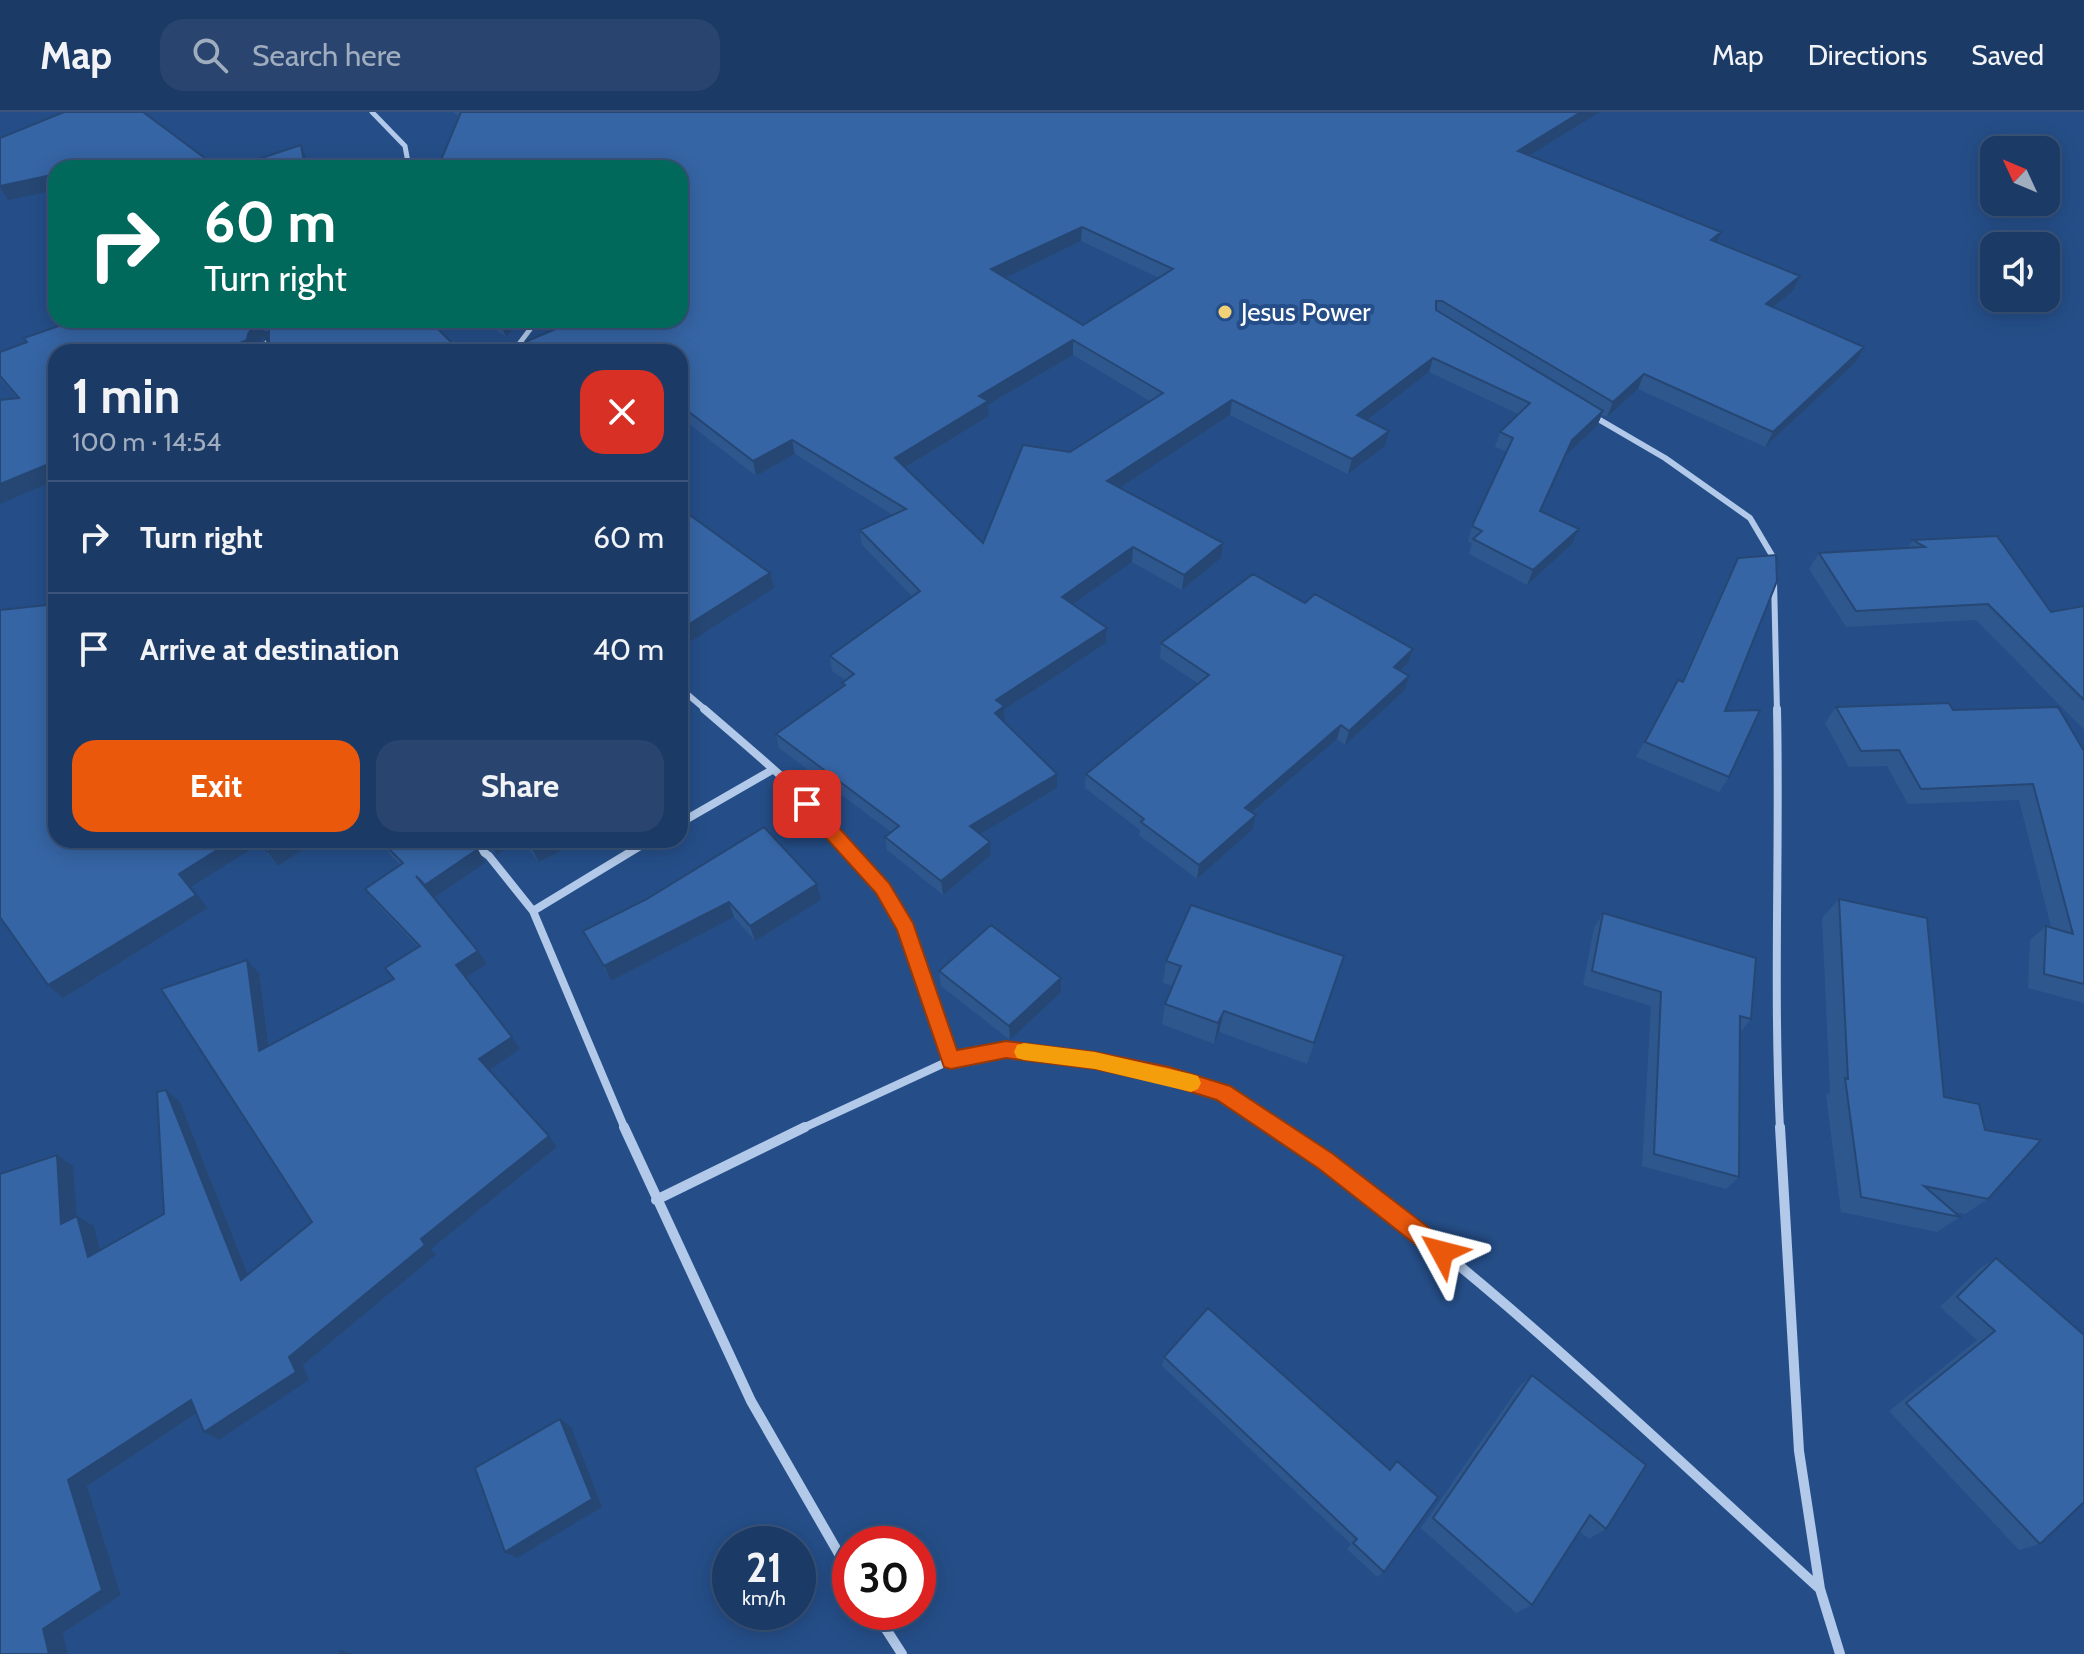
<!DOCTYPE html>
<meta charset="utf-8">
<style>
body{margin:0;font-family:Cabin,sans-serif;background:#29456f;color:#f1f3f6;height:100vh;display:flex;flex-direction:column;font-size:30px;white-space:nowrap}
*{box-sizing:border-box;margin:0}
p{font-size:26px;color:#a0adbf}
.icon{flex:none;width:44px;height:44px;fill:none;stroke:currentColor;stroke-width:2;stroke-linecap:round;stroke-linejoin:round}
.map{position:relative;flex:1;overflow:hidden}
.sheet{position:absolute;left:48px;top:232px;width:640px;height:504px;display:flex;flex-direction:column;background:#1c3a66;border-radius:24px;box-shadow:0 4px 20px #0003,0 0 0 2px #3a547a}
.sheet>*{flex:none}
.hud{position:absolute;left:48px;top:48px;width:640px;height:168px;border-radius:24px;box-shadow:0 4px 20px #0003,0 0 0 2px #3a547a;background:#00695c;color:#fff;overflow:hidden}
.needle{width:52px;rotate:314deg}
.buttons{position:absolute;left:1980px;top:24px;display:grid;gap:16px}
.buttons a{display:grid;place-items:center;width:80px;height:80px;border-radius:16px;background:#1c3a66;box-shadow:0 4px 20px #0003,0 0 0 2px #3a547a;font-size:40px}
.speed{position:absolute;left:712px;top:1414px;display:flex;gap:16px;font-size:40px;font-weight:700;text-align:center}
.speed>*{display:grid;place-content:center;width:104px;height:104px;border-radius:50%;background:#1c3a66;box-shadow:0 4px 20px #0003,0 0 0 2px #3a547a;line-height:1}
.speed small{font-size:20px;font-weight:400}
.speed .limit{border:12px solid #d22;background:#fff;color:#111}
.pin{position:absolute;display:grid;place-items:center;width:68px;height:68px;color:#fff;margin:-34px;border-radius:16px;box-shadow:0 4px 12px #0006}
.me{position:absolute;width:88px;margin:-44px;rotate:308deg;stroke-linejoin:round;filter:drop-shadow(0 0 6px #0008)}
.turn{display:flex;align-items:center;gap:28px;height:168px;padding:0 24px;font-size:36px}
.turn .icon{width:104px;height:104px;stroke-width:2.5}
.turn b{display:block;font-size:56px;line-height:68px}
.round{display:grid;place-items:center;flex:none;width:84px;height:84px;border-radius:24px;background:#29456f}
.overview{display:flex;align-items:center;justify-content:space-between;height:136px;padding:0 24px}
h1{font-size:48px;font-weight:700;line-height:60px}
.button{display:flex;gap:16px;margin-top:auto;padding:16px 24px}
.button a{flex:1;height:92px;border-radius:24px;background:#ea580c;color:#fff;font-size:32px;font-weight:700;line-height:92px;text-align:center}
.button a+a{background:#29456f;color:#f1f3f6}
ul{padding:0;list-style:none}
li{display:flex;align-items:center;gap:24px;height:112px;padding:0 24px;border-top:2px solid #3a547a}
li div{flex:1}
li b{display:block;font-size:30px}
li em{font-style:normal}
header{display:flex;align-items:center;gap:48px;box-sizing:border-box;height:112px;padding:0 40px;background:#1c3a66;border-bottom:2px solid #3a547a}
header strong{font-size:38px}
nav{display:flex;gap:44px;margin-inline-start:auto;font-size:28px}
.search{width:560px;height:72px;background:#29456f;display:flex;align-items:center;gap:20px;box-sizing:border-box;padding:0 28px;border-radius:24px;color:#a0adbf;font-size:30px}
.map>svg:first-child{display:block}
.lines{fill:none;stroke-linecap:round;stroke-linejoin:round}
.street-far3{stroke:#b2c9e9;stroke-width:5}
.street-far2{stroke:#b2c9e9;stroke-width:6}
.street-far1{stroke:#b2c9e9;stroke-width:8}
.street{stroke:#b2c9e9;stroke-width:10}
.wall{fill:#2e578e;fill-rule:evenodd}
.shaded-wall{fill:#264774}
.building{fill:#3665a5;stroke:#264774;stroke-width:2;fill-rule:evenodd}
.route{fill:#ea580c;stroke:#983908;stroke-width:2}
.slow{fill:#f59e0b}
.poi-dot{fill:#f3d176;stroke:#254e88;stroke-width:3}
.labels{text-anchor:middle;stroke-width:8;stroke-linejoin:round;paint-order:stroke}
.far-poi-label{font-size:26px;fill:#fff;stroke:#254e88;text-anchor:start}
</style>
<header>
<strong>Map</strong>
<div class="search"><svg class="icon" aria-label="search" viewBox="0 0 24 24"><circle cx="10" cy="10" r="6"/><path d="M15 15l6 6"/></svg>Search here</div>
<nav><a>Map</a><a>Directions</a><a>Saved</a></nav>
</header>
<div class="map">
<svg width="2084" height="1542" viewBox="0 0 2084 1542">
<rect width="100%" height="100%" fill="#254e88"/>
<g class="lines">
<path class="street-far3" d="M 372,0 L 405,34 L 409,56
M 260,240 L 284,208
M 513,240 L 537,208"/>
<path class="street-far2" d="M 1593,304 L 1665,346 L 1750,406 L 1773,445 L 1773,451
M 1774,468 L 1777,599
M 680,576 L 707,599"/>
<path class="street-far1" d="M 704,597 C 778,661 861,727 905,816 C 926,857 937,904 951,948
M 1777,597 C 1780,737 1773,877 1780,1017
M 680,711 L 772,658
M 467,728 L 489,744 L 533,799 L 625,1017
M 533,799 L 650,728
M 801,1017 L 951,948 L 1006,937 L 1095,949 L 1169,964 L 1223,981 L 1278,1017"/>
<path class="street" d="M 624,1015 L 751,1289 L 850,1461
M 1275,1015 C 1473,1148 1644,1318 1820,1477
M 1780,1015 L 1799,1339 L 1820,1477 L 1840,1542
M 656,1088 L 805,1015
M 875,1500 L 902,1542"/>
</g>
<path class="wall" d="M 453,0 L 1600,0 L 1529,43 L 1717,131 L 1793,179 L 1773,195 L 1856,250 L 1765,335 L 1638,277 L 1607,305 L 1602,303 L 1597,314 L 1566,343 L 1541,399 L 1579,417 L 1572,432 L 1527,473 L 1469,442 L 1472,431 L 1468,429 L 1472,414 L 1507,340 L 1495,335 L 1500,320 L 1518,302 L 1429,260 L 1367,308 L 1385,334 L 1348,362 L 1230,303 L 1119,376 L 1221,446 L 1182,478 L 1132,450 L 1072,492 L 1107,516 L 1106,531 L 1004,598 L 1005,608 L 1003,609 L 1057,662 L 1057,676 L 981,722 L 990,730 L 991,743 L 943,783 L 887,738 L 885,725 L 891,720 L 779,636 L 776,622 L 843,575 L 842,571 L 845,568 L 832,559 L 830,544 L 913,485 L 862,433 L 860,418 L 893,403 L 795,342 L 756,364 L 680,305 L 680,240 L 531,240 L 527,229 L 680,208 L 680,56 L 439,53 L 459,5 ZM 1081,129 L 1159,166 L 1083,213 L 1005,165 ZM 1073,243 L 1150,289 L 1070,340 L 983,431 L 905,356 L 989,304 L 988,293 Z
M 429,208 L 269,234 L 264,225 L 256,237 L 255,240 L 56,240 L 56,368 L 17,286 L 0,267 L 0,240 L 27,230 Z
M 481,208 L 513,208 L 515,215 L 506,225 Z
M 1913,428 L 2051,500 L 2084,494 L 2084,618 L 1976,508 L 1846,515 L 1809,457 L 1819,441 L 1908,436 Z
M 1738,446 L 1725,599 L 1729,665 L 1719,680 L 1636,645 L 1678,568 L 1682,569 L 1730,461 Z
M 1305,491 L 1413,537 L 1408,551 L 1401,559 L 1409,564 L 1405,578 L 1345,633 L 1337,627 L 1252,701 L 1256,703 L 1253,717 L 1197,767 L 1139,723 L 1140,718 L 1085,676 L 1086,662 L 1199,572 L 1160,546 L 1161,531 Z
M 1836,595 L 1953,598 L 2084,639 L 2084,891 L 2028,876 L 2030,828 L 2046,814 L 2051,815 L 2019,688 L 1908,692 L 1887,654 L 1849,655 L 1825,611 Z
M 56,728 L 318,728 L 278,754 L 258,733 L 191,775 L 208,796 L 63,886 Z
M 478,728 L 519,728 L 497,743 Z
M 521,728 L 583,728 L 539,750 Z
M 382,730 L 485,751 L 434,786 L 478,839 L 487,852 L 466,865 L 520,937 L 489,958 L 557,1035 L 431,1137 L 436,1143 L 303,1253 L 309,1268 L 219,1328 L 196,1302 L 87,1374 L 121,1483 L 63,1521 L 68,1542 L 0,1542 L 73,1054 L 76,1104 L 94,1114 L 100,1138 L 164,1102 L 180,990 L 248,1162 L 312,1110 L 161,877 L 259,861 L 269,934 L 394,867 L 418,835 L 375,790 L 365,777 L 401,753 L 391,744 Z
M 817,772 L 821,788 L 755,829 L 734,805 L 611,869 L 583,819 Z
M 1839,787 L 1944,985 L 1988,1087 L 1965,1102 L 1954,1100 L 1960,1105 L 1937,1120 L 1841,1100 L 1826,983 L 1830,980 L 1822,806 Z
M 1603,801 L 1751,907 L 1740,920 L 1739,1065 L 1726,1077 L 1642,1054 L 1651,894 L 1583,873 L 1594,816 Z
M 1344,844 L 1307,952 L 1219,920 L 1214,932 L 1162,912 L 1165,892 L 1173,874 L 1163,871 L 1166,849 Z
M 939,859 L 1061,866 L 1061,880 L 1010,928 L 941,874 Z
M 1996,1146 L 2040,1432 L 2019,1438 L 1889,1299 L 1977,1228 L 1940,1195 L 1979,1157 Z
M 1164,1245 L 1389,1357 L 1397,1349 L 1384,1460 L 1377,1465 L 1347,1437 L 1351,1432 L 1162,1254 Z
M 1532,1263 L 1606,1417 L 1589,1427 L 1579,1419 L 1532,1493 L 1516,1501 L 1421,1416 L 1518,1276 Z"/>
<path class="shaded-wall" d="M 1581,0 L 1600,0 L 1514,53 L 1518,39 Z
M 301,33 L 307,48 L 308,56 L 305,56 Z
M 56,62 L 56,78 L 8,88 L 0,75 L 0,74 Z
M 1082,115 L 1081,129 L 992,172 L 991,157 Z
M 1721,120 L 1715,135 L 1711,128 Z
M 1800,164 L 1793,179 L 1759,206 L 1766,192 Z
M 258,208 L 277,208 L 270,236 L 264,225 L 256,237 L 255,240 L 218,240 L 248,222 Z
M 503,208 L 513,208 L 515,215 L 506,225 L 500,211 Z
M 1073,228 L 1073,243 L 988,293 L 989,304 L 896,361 L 895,346 L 979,284 Z
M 1864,235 L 1856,250 L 1765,335 L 1773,320 Z
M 1433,246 L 1429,260 L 1354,318 L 1357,303 Z
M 1644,262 L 1638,277 L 1607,305 L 1613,290 Z
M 1232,288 L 1230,303 L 1107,384 L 1107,369 Z
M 1603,299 L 1597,314 L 1566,343 L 1535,413 L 1572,328 Z
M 1389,319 L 1385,334 L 1348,362 L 1352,347 Z
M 792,328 L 795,342 L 756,364 L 753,349 Z
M 56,349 L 56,368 L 0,392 L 0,372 Z
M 1579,417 L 1572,432 L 1527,473 L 1533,458 Z
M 1223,431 L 1221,446 L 1182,478 L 1184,463 Z
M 1133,435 L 1132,450 L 1062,500 L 1062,485 Z
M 770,461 L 774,476 L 680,536 L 680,518 Z
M 1107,516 L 1106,531 L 1004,598 L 1005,608 L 995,615 L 995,601 L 996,588 Z
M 1413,537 L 1408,551 L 1390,569 L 1394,555 Z
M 1409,564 L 1405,578 L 1345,633 L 1349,619 Z
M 1341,613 L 1337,627 L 1242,709 L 1245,696 Z
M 1057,662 L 1057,676 L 971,728 L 970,714 Z
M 1256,703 L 1253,717 L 1197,767 L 1199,753 Z
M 233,728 L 254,728 L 258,733 L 191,775 L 208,796 L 63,886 L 48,873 L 179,762 Z
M 286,728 L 318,728 L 278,754 L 267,740 Z
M 491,728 L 519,728 L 497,743 L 489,729 Z
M 549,728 L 583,728 L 539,750 L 532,737 Z
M 990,730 L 991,743 L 943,783 L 941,769 Z
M 478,737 L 485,751 L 434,786 L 425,773 Z
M 817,772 L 821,788 L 755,829 L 750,814 Z
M 729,790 L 734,805 L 611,869 L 604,854 Z
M 478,839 L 487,852 L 465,866 L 456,853 Z
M 247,848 L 259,861 L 271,951 L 259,939 Z
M 1061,866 L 1061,880 L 1010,928 L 1009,914 Z
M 1224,899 L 1219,920 L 1214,932 L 1218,911 Z
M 512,925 L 520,937 L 488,959 L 479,947 Z
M 166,978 L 180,990 L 254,1178 L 241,1168 Z
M 549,1024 L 557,1035 L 431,1137 L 436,1143 L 303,1253 L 309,1268 L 219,1328 L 204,1320 L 421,1127 Z
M 57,1043 L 73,1054 L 78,1122 L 61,1112 Z
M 77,1104 L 94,1114 L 104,1155 L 88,1145 Z
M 191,1288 L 206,1295 L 87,1374 L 121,1483 L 63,1521 L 68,1542 L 49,1542 L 43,1517 L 68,1368 Z
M 560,1307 L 571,1315 L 602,1395 L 517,1446 L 505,1440 Z
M 339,1538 L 354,1542 L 340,1542 Z"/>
<path class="building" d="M 64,0 L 143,0 L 218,56 L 56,56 L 56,62 L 0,74 L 0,26 Z
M 461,0 L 1581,0 L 1518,39 L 1721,120 L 1711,128 L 1800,164 L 1766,192 L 1864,235 L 1773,320 L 1644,262 L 1613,290 L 1442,189 L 1436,189 L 1436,198 L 1603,299 L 1572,328 L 1540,399 L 1579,417 L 1533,458 L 1473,427 L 1482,419 L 1472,414 L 1513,326 L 1500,320 L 1530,291 L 1433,246 L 1357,303 L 1389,319 L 1352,347 L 1232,288 L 1107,369 L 1223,431 L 1184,463 L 1133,435 L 1062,485 L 1107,516 L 996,588 L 1004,594 L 995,601 L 1057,662 L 970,714 L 990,730 L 941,769 L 885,725 L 899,714 L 776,622 L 845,573 L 842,571 L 854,562 L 830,544 L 920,479 L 860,418 L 906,397 L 792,328 L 753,349 L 680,293 L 680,240 L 542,240 L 527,229 L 577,208 L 680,208 L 680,56 L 408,56 L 408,55 L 439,53 ZM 1082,115 L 1173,157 L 1083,213 L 991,157 ZM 1073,228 L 1163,281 L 1070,340 L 1023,333 L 983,431 L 895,346 L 988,289 L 979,284 Z
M 301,33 L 305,56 L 231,56 Z
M 76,208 L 258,208 L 248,222 L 247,228 L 218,240 L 56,240 L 56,349 L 0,372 L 0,288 L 19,286 L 0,264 L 0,240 L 27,230 L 24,226 Z
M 272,208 L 429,208 L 461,240 L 269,240 L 269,219 L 262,221 Z
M 680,396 L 770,461 L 680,518 Z
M 1997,424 L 2051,500 L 2084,494 L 2084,588 L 1988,492 L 1856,499 L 1819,441 L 1925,435 L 1913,428 Z
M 1776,443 L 1777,469 L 1725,599 L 1760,598 L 1729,665 L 1645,630 L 1678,568 L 1683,570 L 1738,446 Z
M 1253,462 L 1305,491 L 1315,482 L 1413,537 L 1394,555 L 1409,564 L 1349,619 L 1341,613 L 1245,696 L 1256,703 L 1199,753 L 1141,710 L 1144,707 L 1086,662 L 1209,563 L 1161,531 Z
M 56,492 L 56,728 L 233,728 L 179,762 L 196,783 L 48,873 L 0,805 L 0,498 Z
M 1949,591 L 1953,598 L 2058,595 L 2084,639 L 2084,872 L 2044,862 L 2046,814 L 2073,822 L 2033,672 L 1921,677 L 1899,638 L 1861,639 L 1836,595 Z
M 764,715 L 817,772 L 750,814 L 729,790 L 604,854 L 583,819 L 647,787 Z
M 256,728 L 286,728 L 267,740 Z
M 385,728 L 466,728 L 478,737 L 425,773 L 416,764 L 478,839 L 456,853 L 512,925 L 479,947 L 549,1024 L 421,1127 L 425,1133 L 289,1245 L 296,1260 L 204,1320 L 191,1288 L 68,1368 L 102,1478 L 43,1517 L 49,1542 L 0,1542 L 0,1062 L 57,1043 L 61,1112 L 77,1104 L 88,1145 L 164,1102 L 157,980 L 166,978 L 241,1168 L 312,1110 L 161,877 L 247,848 L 259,939 L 394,867 L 385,856 L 420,834 L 365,777 L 403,751 L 382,730 Z
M 525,728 L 549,728 L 532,737 Z
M 1839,787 L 1927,806 L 1944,985 L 1979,992 L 1985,1018 L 2041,1028 L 1988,1087 L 1924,1074 L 1960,1105 L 1861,1085 L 1845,966 L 1848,967 Z
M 1191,793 L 1344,844 L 1314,931 L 1224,899 L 1218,911 L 1165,892 L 1181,854 L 1166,849 Z
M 1603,801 L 1756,846 L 1751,907 L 1740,904 L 1739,1065 L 1654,1042 L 1661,880 L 1592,859 Z
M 991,813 L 1061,866 L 1009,914 L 939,859 Z
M 1996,1146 L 2084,1223 L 2084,1390 L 2040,1432 L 1906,1291 L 1995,1219 L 1957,1185 Z
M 1208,1196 L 1390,1358 L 1397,1349 L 1438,1385 L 1384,1460 L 1353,1431 L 1357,1427 L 1164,1245 Z
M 1532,1263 L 1646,1353 L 1606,1417 L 1590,1403 L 1532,1493 L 1433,1406 Z
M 560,1307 L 592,1387 L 505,1440 L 475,1356 Z"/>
<path class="route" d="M 807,685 L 813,687 L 889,771 L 913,811 L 957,938 L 1006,929 L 1095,940 L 1169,955 L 1230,974 L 1333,1042 L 1450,1132 L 1453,1140 L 1450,1147 L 1442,1150 L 1434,1147 L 1318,1056 L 1217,988 L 1169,973 L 1095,957 L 1006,946 L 951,957 L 944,955 L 897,818 L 876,781 L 800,697 L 798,692 Z"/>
<path class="slow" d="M 1024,931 L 1095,940 L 1191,962 L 1198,964 L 1201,971 L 1198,977 L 1191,980 L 1095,957 L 1024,948 L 1017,946 L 1014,940 L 1017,933 Z"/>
<circle class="poi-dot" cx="1225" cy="200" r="8"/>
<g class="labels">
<g class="far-poi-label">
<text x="1241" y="209">Jesus Power</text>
</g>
</g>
</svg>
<div class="buttons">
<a><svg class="needle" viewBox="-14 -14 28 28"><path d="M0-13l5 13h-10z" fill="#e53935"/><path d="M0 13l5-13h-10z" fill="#a0adbf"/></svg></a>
<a><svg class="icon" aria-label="sound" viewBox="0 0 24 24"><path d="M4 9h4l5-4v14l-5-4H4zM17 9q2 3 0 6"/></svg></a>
</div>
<div class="speed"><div>21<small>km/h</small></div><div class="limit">30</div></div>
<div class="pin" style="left:807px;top:692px;background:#d93025"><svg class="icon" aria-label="arrive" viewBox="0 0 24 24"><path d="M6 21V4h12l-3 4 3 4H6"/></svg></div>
<svg class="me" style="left:1442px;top:1140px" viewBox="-20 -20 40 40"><path d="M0-17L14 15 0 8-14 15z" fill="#ea580c" stroke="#fff" stroke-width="4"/></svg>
<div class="hud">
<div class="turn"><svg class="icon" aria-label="right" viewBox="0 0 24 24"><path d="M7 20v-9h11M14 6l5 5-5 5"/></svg><div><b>60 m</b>Turn right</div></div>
</div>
<section class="sheet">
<div class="overview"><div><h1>1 min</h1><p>100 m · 14:54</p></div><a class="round" style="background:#d93025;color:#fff"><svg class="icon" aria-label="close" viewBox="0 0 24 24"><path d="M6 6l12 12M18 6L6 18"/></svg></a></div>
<ul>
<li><svg class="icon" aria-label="right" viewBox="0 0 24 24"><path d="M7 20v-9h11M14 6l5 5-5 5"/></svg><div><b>Turn right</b></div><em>60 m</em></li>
<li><svg class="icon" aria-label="arrive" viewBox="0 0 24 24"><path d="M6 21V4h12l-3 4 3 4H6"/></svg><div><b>Arrive at destination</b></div><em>40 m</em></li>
</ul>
<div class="button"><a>Exit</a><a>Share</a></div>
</section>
</div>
